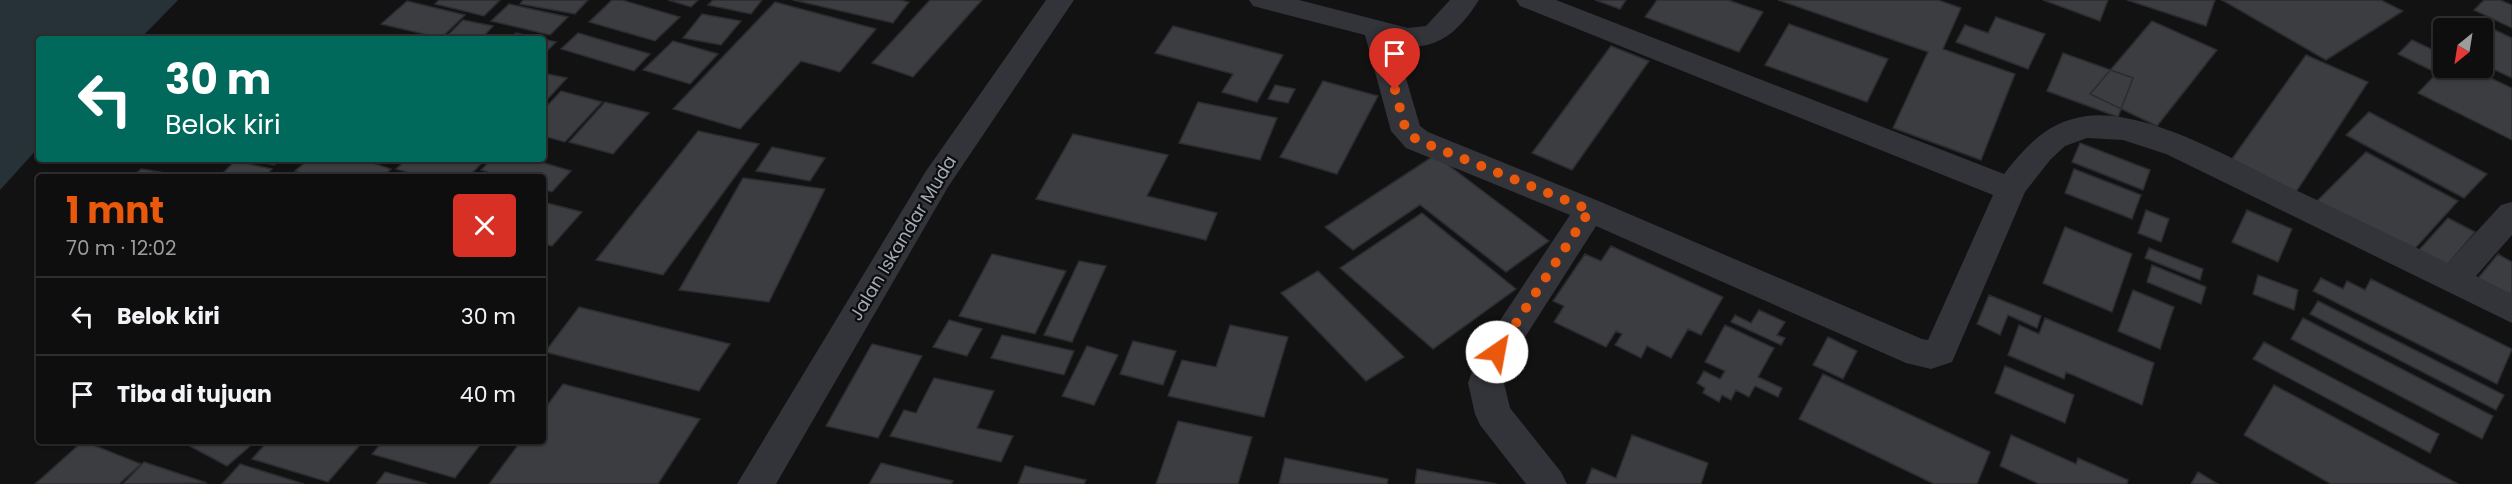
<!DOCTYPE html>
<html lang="id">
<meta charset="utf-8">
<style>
body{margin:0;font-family:Poppins,sans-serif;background:#1c1c1c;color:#f1f3f6;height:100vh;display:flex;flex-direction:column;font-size:22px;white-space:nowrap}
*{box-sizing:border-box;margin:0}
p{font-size:20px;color:#9b9c9e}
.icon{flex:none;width:33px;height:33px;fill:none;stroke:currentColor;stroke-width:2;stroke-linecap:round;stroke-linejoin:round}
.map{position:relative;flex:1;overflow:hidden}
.details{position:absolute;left:36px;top:174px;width:510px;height:270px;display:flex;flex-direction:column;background:#0e0e0e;border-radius:6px;box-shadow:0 2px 4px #0004,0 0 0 2px #2e2e2e}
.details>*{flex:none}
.guide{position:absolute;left:36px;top:36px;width:510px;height:126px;border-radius:6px;box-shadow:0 2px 4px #0004,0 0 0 2px #2e2e2e;background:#00695c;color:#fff;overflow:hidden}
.needle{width:39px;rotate:210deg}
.controls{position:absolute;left:2433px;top:18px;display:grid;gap:12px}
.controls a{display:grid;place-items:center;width:60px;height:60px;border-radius:6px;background:#0e0e0e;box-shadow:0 2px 4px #0004,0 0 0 2px #2e2e2e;font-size:30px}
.pin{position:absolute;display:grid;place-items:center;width:51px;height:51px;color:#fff;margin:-62px -26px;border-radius:50% 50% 50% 0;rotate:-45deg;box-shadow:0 0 6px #0007}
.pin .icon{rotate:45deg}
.me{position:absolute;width:66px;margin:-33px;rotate:33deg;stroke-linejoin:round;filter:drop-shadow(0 0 4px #0008)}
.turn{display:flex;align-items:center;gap:21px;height:126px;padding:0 30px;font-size:27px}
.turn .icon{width:78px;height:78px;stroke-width:2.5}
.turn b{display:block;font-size:42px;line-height:51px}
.round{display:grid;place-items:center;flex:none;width:63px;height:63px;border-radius:6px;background:#1c1c1c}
.headline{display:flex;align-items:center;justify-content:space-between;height:102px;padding:0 30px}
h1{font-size:36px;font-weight:700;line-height:45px;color:#ea580c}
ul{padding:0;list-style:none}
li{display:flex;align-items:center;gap:18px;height:78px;padding:0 30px;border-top:2px solid #2e2e2e}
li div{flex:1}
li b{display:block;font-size:22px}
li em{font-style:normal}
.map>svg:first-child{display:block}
.water{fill:#273238}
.building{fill:#3c3d41;stroke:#2b2c30;stroke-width:1.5}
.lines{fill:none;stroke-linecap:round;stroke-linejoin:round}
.minor{fill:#323439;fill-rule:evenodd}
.tertiary{fill:#323439;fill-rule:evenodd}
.route{stroke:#ea580c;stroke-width:10;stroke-dasharray:0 18}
.labels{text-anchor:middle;stroke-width:4.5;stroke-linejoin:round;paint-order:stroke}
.street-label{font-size:18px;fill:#a2aab5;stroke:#0d0d0e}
</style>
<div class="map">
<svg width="2512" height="484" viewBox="0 0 2512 484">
<rect width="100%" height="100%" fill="#121213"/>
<path class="water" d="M 0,0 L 178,0 L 140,39 L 39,39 L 39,147 L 0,190 Z"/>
<path class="building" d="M 439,0 L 500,0 L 484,16 L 435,4 Z
M 523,0 L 588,0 L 575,14 L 520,4 Z
M 612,0 L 622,0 L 680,17 L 655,41 L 589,22 Z
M 668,0 L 698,0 L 691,7 Z
M 713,0 L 762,0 L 751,14 L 708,5 Z
M 793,0 L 899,0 L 909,2 L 893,23 Z
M 930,0 L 982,0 L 913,77 L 872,63 Z
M 1595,0 L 1626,0 L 1620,9 Z
M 1657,0 L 1728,0 L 1763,12 L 1739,52 L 1645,17 Z
M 1778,0 L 1938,0 L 1961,8 L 1943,49 L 2015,74 L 1981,160 L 1893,128 L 1928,52 Z
M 2043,0 L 2108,0 L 2100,21 Z
M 2127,0 L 2215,0 L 2206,26 Z
M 2222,0 L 2381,0 L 2403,11 L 2326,60 Z
M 2484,0 L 2500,0 L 2512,5 L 2512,28 L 2474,10 Z
M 407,1 L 465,15 L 441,38 L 381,24 Z
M 775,2 L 876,29 L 840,72 L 801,61 L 740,129 L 673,109 Z
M 509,4 L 568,17 L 550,35 L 491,21 Z
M 702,14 L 741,21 L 721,45 L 683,38 Z
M 1996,17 L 2045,34 L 2028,69 L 1956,42 L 1965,25 L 1988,33 Z
M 2468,17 L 2512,38 L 2512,78 L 2482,64 L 2482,28 L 2456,28 Z
M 463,20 L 493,26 L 481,39 L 444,39 Z
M 2152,21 L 2217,50 L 2157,126 L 2090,94 Z
M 1789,24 L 1888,59 L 1867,102 L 1765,65 Z
M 1173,26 L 1283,55 L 1257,102 L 1222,92 L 1233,74 L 1155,53 Z
M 516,33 L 556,42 L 543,55 L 543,39 L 510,39 Z
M 578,33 L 650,54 L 634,71 L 561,49 Z
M 2412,40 L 2444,55 L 2444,68 L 2469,68 L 2512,88 L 2512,140 L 2418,93 L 2437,73 L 2398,54 Z
M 673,41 L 718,54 L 690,84 L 643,70 Z
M 1611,46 L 1649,61 L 1572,170 L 1532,153 Z
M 2063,53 L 2133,78 L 2118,117 L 2047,91 Z
M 2306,55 L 2368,82 L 2294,195 L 2229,163 Z
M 543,73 L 567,78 L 545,102 L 543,102 Z
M 1323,81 L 1378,96 L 1337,174 L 1280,157 Z
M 1275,85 L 1295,89 L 1288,103 L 1268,99 Z
M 561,91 L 602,102 L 565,142 L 543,136 L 543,110 Z
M 605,102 L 649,113 L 613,154 L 569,142 Z
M 1198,102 L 1277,118 L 1260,160 L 1179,143 Z
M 2369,112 L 2487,174 L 2464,198 L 2346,135 Z
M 698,131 L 759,144 L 663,275 L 596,260 Z
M 1073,134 L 1168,155 L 1147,196 L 1217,213 L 1206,240 L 1036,199 Z
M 2080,143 L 2150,170 L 2143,190 L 2072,162 Z
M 772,147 L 825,158 L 810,181 L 756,171 Z
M 2366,152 L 2458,201 L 2410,254 L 2317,201 Z
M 1435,155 L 1549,241 L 1506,272 L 1420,205 L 1353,250 L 1325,227 Z
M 246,159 L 281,159 L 274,165 Z
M 309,159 L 361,159 L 391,169 L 382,177 L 312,177 L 295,171 Z
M 407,159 L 486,159 L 468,177 L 423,177 L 396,169 Z
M 492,159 L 531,159 L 571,171 L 552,192 L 543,189 L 543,177 L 504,177 L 481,170 Z
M 235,161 L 272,169 L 264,177 L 219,177 Z
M 141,169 L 172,174 L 169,177 L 133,177 Z
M 2074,169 L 2141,195 L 2132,219 L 2065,193 Z
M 743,178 L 825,189 L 769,302 L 679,290 Z
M 543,202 L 582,212 L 552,246 L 543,244 Z
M 2146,210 L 2169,219 L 2161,242 L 2138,233 Z
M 2247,210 L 2292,229 L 2278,262 L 2232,242 Z
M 1422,213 L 1516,289 L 1433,349 L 1340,268 Z
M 2448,218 L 2475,232 L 2446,266 L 2418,251 Z
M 2065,227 L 2132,254 L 2112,312 L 2043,283 Z
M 1611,246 L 1723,297 L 1701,335 L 1688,329 L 1671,358 L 1647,346 L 1641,358 L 1615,345 L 1622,334 L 1616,331 L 1606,347 L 1554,322 L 1564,306 L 1553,301 L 1585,254 L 1601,261 Z
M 2149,248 L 2203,269 L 2200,280 L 2145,258 Z
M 992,254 L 1066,271 L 1035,334 L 959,316 Z
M 2498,254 L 2512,262 L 2512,305 L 2474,283 Z
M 1079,261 L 1106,266 L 1072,342 L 1044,335 Z
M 2152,265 L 2206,287 L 2201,304 L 2147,282 Z
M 1318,271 L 1404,357 L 1366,381 L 1281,293 Z
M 2258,275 L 2298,290 L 2294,310 L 2253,294 Z
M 2321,278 L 2343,289 L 2347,281 L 2365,290 L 2371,279 L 2512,349 L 2497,384 L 2313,291 Z
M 2133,290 L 2174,307 L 2160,349 L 2118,331 Z
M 1989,295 L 2041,316 L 2037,328 L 2008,315 L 2000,335 L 1977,324 Z
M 2318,301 L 2504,395 L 2496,410 L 2310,314 Z
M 579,307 L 730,344 L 699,391 L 545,352 Z
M 1759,310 L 1785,322 L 1777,335 L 1785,338 L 1781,345 L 1731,322 L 1735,315 L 1751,323 Z
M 2045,318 L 2154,363 L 2142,405 L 2066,372 L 2064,379 L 2008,355 L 2019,325 L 2039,334 Z
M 2303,318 L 2493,416 L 2482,439 L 2291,339 Z
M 949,320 L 982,329 L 967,356 L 933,347 Z
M 1230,325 L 1288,337 L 1264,417 L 1168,396 L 1182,360 L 1216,367 Z
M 1725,325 L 1774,348 L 1758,377 L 1782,388 L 1778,397 L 1755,386 L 1749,397 L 1736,390 L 1731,400 L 1722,395 L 1719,402 L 1703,393 L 1705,388 L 1697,383 L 1704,371 L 1720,379 L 1725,371 L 1705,362 Z
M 1002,335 L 1074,351 L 1064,375 L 991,358 Z
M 1828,337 L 1857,351 L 1843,379 L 1813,365 Z
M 1133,341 L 1176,351 L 1163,385 L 1120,374 Z
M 2264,342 L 2439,434 L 2430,453 L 2253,359 Z
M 872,344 L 922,356 L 878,438 L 826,426 Z
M 1087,346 L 1118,355 L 1094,405 L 1062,396 Z
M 2005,366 L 2074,395 L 2065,423 L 1995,393 Z
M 1823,374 L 1990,452 L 1977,484 L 1934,484 L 1799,419 Z
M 934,378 L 994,391 L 977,428 L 1013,436 L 1001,462 L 890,436 L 904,410 L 916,413 Z
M 563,384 L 700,419 L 658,484 L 489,484 L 521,441 L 543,441 L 543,411 Z
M 2274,385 L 2458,484 L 2331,484 L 2244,435 Z
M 1178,421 L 1252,437 L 1238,484 L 1156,484 Z
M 1632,435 L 1708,463 L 1701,484 L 1586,484 L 1592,468 L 1616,478 Z
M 2011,435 L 2076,464 L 2078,458 L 2128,480 L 2127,484 L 2039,484 L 2000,466 Z
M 83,441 L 141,464 L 119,484 L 35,484 Z
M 192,441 L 256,441 L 227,466 L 188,445 Z
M 268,441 L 348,441 L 360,445 L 328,482 L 252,459 Z
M 383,441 L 483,441 L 455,478 L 372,454 Z
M 1285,458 L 1388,479 L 1387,484 L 1279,484 Z
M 144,462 L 207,483 L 123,484 Z
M 881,463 L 953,481 L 951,484 L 869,484 Z
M 240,464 L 304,484 L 222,484 Z
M 1025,466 L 1086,480 L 1084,484 L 1018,484 Z
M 1417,469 L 1497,484 L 1415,484 Z
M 385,472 L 428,484 L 376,484 Z
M 2198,472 L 2218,484 L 2191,484 Z"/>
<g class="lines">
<path class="minor" d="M 1249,0 L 1299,0 L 1408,28 L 1426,26 L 1450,0 L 1479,0 C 1459,31 1436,54 1396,44 L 1420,126 L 1428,132 L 1601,202 L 1922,339 L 1928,340 L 1993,195 L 1520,6 L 1516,0 L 1556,0 L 2004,174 C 2027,145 2048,121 2087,116 C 2147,109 2234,160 2287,186 C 2341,211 2394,237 2448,263 L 2501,205 L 2512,202 L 2512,235 L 2476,276 L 2512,294 L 2512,323 L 2166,154 L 2123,140 L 2087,138 L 2065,146 L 2050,160 L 2025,192 L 1952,362 L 1931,369 L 1906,363 L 1596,226 L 1513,356 L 1504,383 L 1510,408 L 1561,472 L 1567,484 L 1526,484 L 1480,425 L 1475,414 L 1468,383 L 1479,352 L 1570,215 L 1406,148 L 1391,131 L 1365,35 L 1253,6 Z"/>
<path class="tertiary" d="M 1046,0 L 1074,0 L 948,187 L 776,484 L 737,484 L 926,171 Z"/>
</g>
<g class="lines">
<path class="route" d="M 1395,90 L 1406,131 L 1417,140 L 1590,210 L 1497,352"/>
</g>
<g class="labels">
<g class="street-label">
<text transform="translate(903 238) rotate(-59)" y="6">Jalan Iskandar Muda</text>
</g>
</g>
</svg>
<div class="controls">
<a><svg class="needle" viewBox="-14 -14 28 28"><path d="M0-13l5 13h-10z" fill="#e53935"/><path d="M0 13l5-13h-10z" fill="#9b9c9e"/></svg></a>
</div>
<div class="pin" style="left:1395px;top:90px;background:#d93025"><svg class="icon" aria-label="arrive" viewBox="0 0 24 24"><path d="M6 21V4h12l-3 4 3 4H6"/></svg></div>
<svg class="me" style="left:1497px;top:352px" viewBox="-20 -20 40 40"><circle r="19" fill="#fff"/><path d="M0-13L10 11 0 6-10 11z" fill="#ea580c"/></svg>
<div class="guide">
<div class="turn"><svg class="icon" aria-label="left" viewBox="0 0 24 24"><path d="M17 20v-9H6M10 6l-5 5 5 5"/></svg><div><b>30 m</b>Belok kiri</div></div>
</div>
<section class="details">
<div class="headline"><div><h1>1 mnt</h1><p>70 m · 12:02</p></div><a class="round" style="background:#d93025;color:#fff"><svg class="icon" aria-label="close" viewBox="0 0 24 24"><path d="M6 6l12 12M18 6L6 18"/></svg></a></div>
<ul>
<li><svg class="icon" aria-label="left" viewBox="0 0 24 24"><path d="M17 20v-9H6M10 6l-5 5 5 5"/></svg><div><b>Belok kiri</b></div><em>30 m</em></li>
<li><svg class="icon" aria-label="arrive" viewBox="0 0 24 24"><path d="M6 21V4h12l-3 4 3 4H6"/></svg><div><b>Tiba di tujuan</b></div><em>40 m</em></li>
</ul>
</section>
</div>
